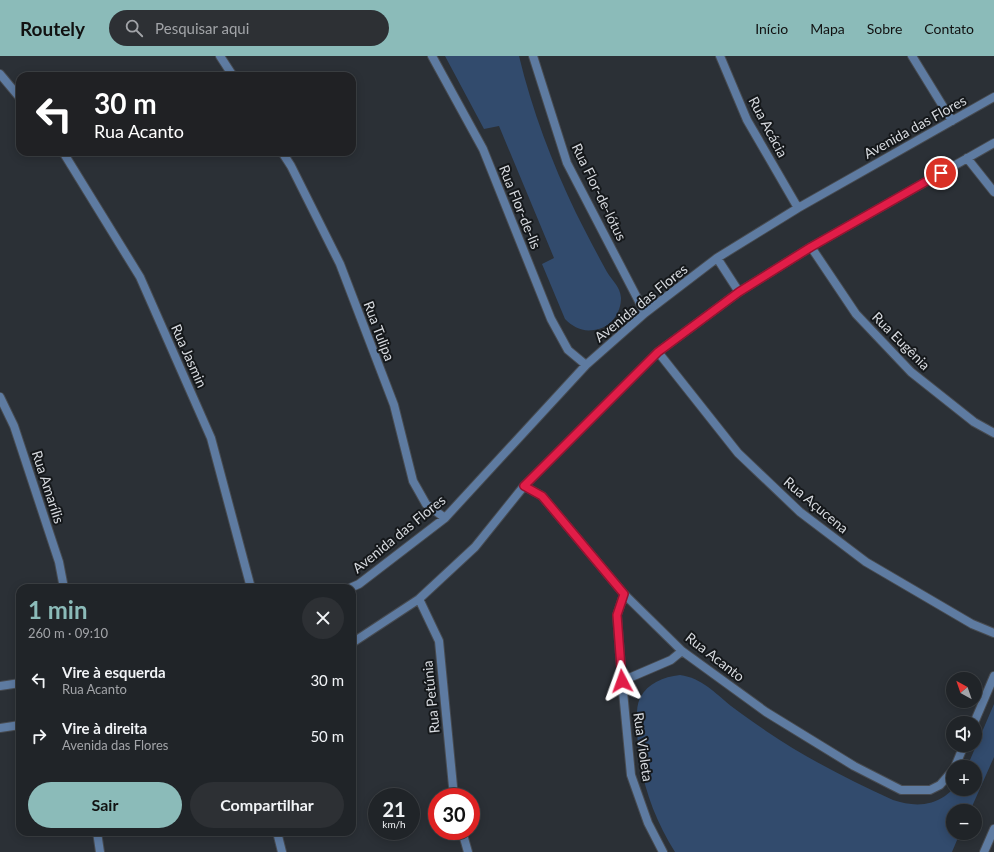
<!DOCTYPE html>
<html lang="pt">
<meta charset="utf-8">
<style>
body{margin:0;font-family:Lato,sans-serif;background:#2d3034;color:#f1f3f6;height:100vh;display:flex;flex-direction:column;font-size:15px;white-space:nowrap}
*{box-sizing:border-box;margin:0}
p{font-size:13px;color:#a2a4a8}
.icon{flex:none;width:22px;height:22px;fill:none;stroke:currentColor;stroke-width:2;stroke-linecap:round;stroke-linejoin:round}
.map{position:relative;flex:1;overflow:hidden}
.details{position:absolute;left:16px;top:528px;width:340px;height:252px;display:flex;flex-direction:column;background:#202428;border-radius:12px;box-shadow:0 2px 10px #0003,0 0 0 1px #3d4145}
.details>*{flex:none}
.guide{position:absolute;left:16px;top:16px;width:340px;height:84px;border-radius:12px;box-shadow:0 2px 10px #0003,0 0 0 1px #3d4145;background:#202124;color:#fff;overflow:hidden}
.needle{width:26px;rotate:320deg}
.buttons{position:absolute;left:946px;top:616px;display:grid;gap:8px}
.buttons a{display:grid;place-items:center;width:36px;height:36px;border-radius:50%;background:#202428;box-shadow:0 2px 10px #0003,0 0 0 1px #3d4145;font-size:20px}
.speed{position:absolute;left:368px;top:732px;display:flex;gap:8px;font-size:20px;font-weight:700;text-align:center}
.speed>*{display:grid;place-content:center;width:52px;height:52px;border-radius:50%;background:#202428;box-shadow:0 2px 10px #0003,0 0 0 1px #3d4145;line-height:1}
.speed small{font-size:10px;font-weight:400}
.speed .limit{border:6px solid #d22;background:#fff;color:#111}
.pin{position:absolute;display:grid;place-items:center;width:34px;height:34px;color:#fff;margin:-17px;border:2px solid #fff;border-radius:50%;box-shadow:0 1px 4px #0007}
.me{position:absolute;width:44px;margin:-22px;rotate:356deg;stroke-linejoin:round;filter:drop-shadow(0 0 3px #0008)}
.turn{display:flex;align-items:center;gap:14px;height:84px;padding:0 12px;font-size:18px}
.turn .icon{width:52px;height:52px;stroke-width:2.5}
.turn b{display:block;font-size:28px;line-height:34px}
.round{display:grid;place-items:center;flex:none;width:42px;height:42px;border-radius:21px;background:#2d3034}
.summary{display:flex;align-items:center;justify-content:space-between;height:68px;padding:0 12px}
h1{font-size:24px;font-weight:700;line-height:30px;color:#8bbbb9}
.primary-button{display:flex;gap:8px;margin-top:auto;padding:8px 12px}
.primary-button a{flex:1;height:46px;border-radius:24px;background:#8bbbb9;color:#111;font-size:16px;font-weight:700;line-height:46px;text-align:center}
.primary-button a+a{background:#2d3034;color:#f1f3f6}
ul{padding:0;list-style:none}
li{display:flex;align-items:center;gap:12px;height:56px;padding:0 12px}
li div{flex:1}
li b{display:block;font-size:15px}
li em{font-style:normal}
header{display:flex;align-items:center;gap:24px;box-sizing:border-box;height:56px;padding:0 20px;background:#8bbbb9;color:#111}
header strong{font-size:19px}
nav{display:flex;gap:22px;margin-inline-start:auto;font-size:14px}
.search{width:280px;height:36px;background:#2d3034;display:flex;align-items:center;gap:10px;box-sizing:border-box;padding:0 14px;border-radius:22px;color:#a2a4a8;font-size:15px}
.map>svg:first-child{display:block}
.park{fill:#324b6d}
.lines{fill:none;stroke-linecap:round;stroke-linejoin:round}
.street-casing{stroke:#474b51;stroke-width:10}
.street{stroke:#5e7ba1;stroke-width:8}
.route-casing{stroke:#92132f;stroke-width:10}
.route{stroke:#e11d48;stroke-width:7}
.labels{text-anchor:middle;stroke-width:4;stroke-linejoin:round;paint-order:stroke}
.street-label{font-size:14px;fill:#d7dadf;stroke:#15181b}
</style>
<header>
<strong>Routely</strong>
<div class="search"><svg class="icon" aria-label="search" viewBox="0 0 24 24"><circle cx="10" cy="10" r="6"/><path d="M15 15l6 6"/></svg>Pesquisar aqui</div>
<nav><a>Início</a><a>Mapa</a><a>Sobre</a><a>Contato</a></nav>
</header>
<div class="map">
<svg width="994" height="796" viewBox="0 0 994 796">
<rect width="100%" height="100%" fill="#2b3036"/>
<path class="park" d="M 445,0 L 519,0 C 532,54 552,107 576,157 C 586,177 596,196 607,216 C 613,226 620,230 621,242 C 621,258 610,272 594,274 C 582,276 573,271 565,263 L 542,208 L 554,202 L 499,70 L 484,73 Z
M 680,619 C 702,622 715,637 731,650 C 743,659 755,667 766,675 C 806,702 849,724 893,744 C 911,750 929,751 945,740 C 948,738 950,735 953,734 C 958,731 969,733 975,733 L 975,711 L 967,711 L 994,648 L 994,701 L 970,755 L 953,755 L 953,777 L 960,777 L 952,796 L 675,796 C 651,758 637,714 637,669 C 637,660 636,651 640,642 C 648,627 663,621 680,619 Z"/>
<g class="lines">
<g class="street-casing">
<path id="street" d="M 220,0 L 233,20
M 432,0 L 483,93 L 551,263 L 568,294 L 586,309
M 533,0 L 567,107 L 645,257
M 720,0 L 747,64 L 798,152
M 912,0 L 952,65
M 0,18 L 20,42
M 63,96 L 140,221 L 211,382 L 251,532
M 282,96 L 291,110 L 340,208 L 394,349 L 413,425 L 426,448 L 445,462
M 967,102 L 994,136
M 811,191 L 856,258 L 911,316 L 974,366 L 994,377
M 717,202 L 739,236
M 658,296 L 738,397 L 800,456 L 866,506 L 972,568 L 994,577
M 0,341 L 14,370 L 59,506 L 64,532
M 524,430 L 542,440 L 624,538 L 682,595 L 766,656 L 854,710 L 901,734 L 930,734 L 940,729 L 953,714
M 350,532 L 359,528 L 445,462 L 586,309 L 645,257 L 717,202 L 798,152 L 994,41
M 624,538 L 617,559 L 622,625 L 631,719 L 648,767 L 663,796
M 419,543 L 439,585 L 454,741
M 352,587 L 419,543 L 475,491 L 524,430 L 658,296 L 739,236 L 811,191 L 994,87
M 622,625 L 671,604 L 682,595
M 0,630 L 20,627
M 974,667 L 994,620
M 0,672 L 20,669
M 955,711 L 964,689
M 462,775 L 468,796
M 97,776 L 100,796
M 277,776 L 282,796
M 984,796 L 994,773"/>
</g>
<use href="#street" class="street"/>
</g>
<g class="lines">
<g class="route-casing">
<path id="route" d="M 622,625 L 617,559 L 624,538 L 542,440 L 524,430 L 658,296 L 739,236 L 811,191 L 941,117"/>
</g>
<use href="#route" class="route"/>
</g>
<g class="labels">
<g class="street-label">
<text transform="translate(768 71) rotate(62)" y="5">Rua Acácia</text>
<text transform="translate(915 71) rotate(-29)" y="5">Avenida das Flores</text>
<text transform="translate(599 136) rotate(64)" y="5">Rua Flor-de-lótus</text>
<text transform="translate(520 151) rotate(68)" y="5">Rua Flor-de-lis</text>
<text transform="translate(641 247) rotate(-39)" y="5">Avenida das Flores</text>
<text transform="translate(379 275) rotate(69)" y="5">Rua Tulipa</text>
<text transform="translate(901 285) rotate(45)" y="5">Rua Eugênia</text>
<text transform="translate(189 300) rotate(66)" y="5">Rua Jasmin</text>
<text transform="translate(48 431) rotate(72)" y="5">Rua Amarílis</text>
<text transform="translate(816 449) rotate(40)" y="5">Rua Açucena</text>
<text transform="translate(399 478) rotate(-39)" y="5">Avenida das Flores</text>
<text transform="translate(715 601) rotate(38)" y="5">Rua Acanto</text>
<text transform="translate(431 641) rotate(-96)" y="5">Rua Petúnia</text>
<text transform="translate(643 691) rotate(82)" y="5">Rua Violeta</text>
</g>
</g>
</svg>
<div class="buttons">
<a><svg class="needle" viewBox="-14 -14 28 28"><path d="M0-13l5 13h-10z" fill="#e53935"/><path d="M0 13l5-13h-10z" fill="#a2a4a8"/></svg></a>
<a><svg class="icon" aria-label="sound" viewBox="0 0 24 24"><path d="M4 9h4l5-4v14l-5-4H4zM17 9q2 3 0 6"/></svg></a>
<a>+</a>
<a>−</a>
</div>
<div class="speed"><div>21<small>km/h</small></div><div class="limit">30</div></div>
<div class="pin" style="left:941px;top:117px;background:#d93025"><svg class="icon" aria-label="arrive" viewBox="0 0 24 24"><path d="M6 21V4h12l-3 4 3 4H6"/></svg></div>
<svg class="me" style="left:622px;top:625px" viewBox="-20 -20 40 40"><path d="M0-17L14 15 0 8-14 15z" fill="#e11d48" stroke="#fff" stroke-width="4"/></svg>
<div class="guide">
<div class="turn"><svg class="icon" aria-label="left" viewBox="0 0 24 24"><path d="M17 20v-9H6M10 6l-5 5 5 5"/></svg><div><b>30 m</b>Rua Acanto</div></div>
</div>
<section class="details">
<div class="summary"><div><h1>1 min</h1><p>260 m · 09:10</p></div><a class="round"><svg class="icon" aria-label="close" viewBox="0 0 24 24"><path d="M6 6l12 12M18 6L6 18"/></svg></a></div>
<ul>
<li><svg class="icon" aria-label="left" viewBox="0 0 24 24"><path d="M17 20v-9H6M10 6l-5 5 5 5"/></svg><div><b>Vire à esquerda</b><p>Rua Acanto</p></div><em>30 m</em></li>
<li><svg class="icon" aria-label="right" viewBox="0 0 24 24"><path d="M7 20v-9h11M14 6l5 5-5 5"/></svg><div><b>Vire à direita</b><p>Avenida das Flores</p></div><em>50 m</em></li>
</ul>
<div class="primary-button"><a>Sair</a><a>Compartilhar</a></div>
</section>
</div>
